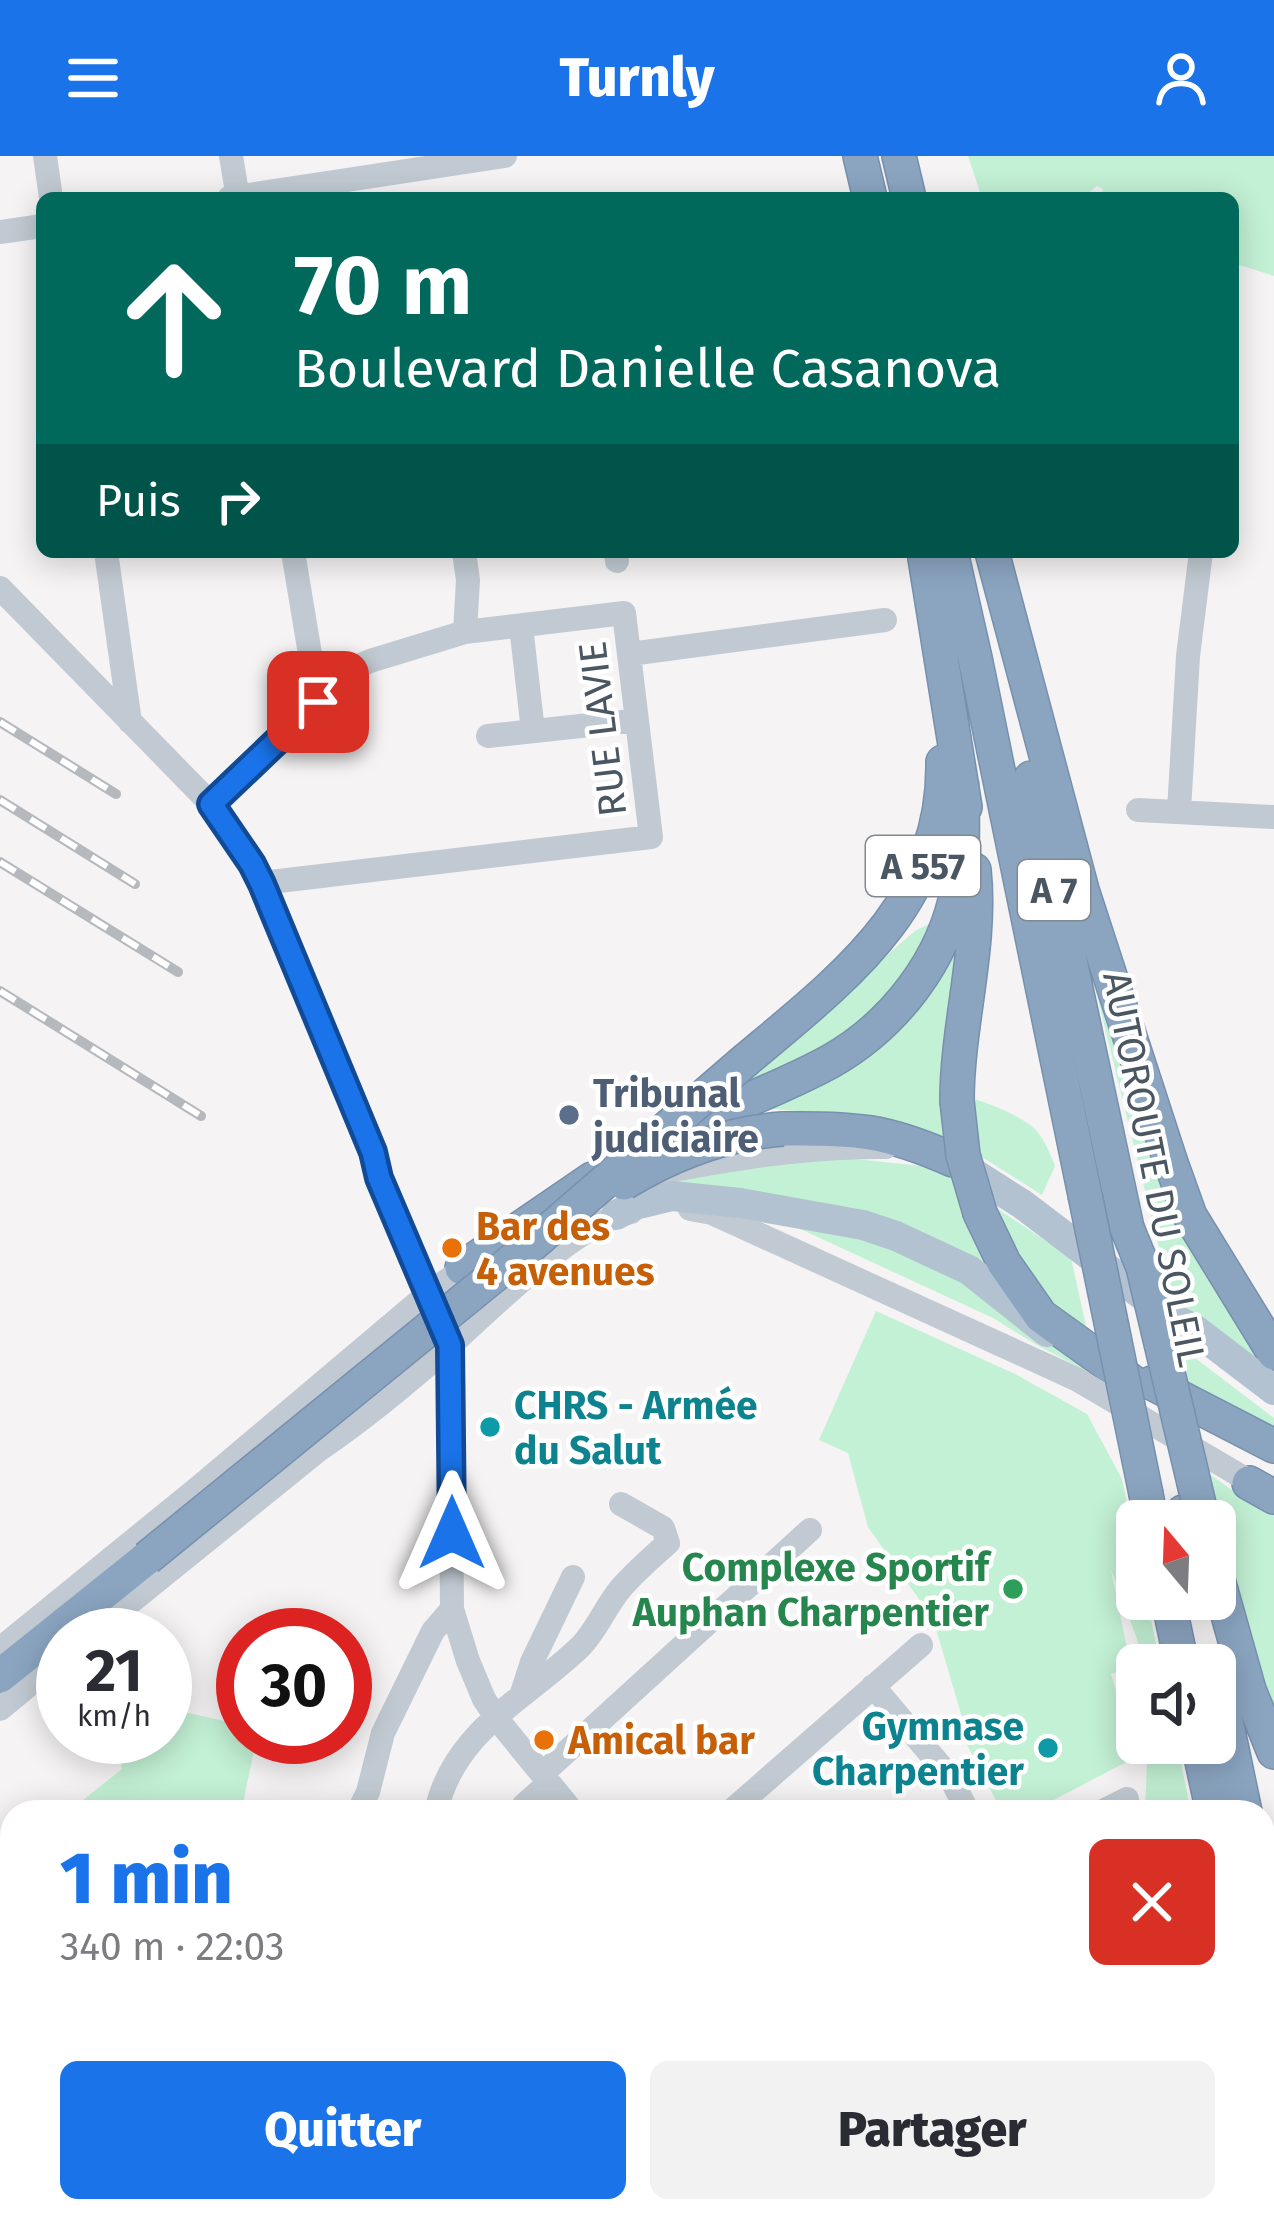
<!DOCTYPE html>
<html lang="fr">
<meta charset="utf-8">
<style>
body{margin:0;font-family:"Fira Sans",sans-serif;background:#f2f2f3;color:#2b2b33;height:100vh;display:flex;flex-direction:column;font-size:45px;white-space:nowrap}
*{box-sizing:border-box;margin:0}
p{font-size:39px;color:#7c7c81}
.icon{flex:none;width:66px;height:66px;fill:none;stroke:currentColor;stroke-width:2;stroke-linecap:round;stroke-linejoin:round}
.map{position:relative;flex:1;overflow:hidden}
.side{position:absolute;left:0px;top:1644px;width:1275px;height:423px;display:flex;flex-direction:column;background:#fff;border-radius:36px 36px 0 0;box-shadow:0 6px 30px #0003}
.side>*{flex:none}
.banner{position:absolute;left:36px;top:36px;width:1203px;height:366px;border-radius:18px;box-shadow:0 6px 30px #0003;background:#00695c;color:#fff;overflow:hidden}
.needle{width:78px;rotate:341deg}
.tools{position:absolute;left:1116px;top:1344px;display:grid;gap:24px}
.tools a{display:grid;place-items:center;width:120px;height:120px;border-radius:18px;background:#fff;box-shadow:0 6px 30px #0003;font-size:60px}
.speed{position:absolute;left:36px;top:1452px;display:flex;gap:24px;font-size:60px;font-weight:700;text-align:center}
.speed>*{display:grid;place-content:center;width:156px;height:156px;border-radius:50%;background:#fff;box-shadow:0 6px 30px #0003;line-height:1}
.speed small{font-size:30px;font-weight:400}
.speed .limit{border:18px solid #d22;background:#fff;color:#111}
.pin{position:absolute;display:grid;place-items:center;width:102px;height:102px;color:#fff;margin:-51px;border-radius:24px;box-shadow:0 6px 18px #0006}
.me{position:absolute;width:132px;margin:-66px;rotate:0deg;stroke-linejoin:round;filter:drop-shadow(0 0 9px #0008)}
.turn{display:flex;align-items:center;gap:42px;height:252px;padding:0 60px;font-size:54px}
.turn .icon{width:156px;height:156px;stroke-width:2.5}
.turn b{display:block;font-size:84px;line-height:102px}
.then{display:flex;align-items:center;height:114px;padding:0 60px;background:#0003;gap:24px;font-size:45px}
.round{display:grid;place-items:center;flex:none;width:126px;height:126px;border-radius:18px;background:#f2f2f3}
.overview{display:flex;align-items:center;justify-content:space-between;height:204px;padding:0 60px}
h1{font-size:72px;font-weight:800;line-height:90px;color:#1a73e8}
.action{display:flex;gap:24px;margin-top:auto;padding:24px 60px}
.action a{flex:1;height:138px;border-radius:18px;background:#1a73e8;color:#fff;font-size:48px;font-weight:800;line-height:138px;text-align:center}
.action a+a{background:#f2f2f3;color:#2b2b33}
header{display:flex;justify-content:space-between;align-items:center;height:156px;padding:0 60px;background:#1a73e8;color:#fff;font-size:54px;font-weight:800}
.map>svg:first-child{display:block}
.green{fill:#c3f1d5}
.lines{fill:none;stroke-linecap:round;stroke-linejoin:round}
.highway-casing{stroke:#7690ad;stroke-width:36}
.minor{stroke:#c1cad2;stroke-width:24}
.major{stroke:#b3c2d1;stroke-width:30}
.highway{stroke:#8ba5c1;stroke-width:33}
.rail-casing{stroke:#b5b8bd;stroke-width:10}
.rail{stroke:#fff;stroke-width:6;stroke-dasharray:18;stroke-linecap:butt}
.highway-bridge-casing{stroke:#7690ad;stroke-width:36;stroke-linecap:butt}
.highway-bridge{stroke:#8ba5c1;stroke-width:33}
.route-casing{stroke:#114b97;stroke-width:30}
.route{stroke:#1a73e8;stroke-width:21}
.service-dot{fill:#5c6f8a;stroke:#fff;stroke-width:4.5}
.food-dot{fill:#e8710a;stroke:#fff;stroke-width:4.5}
.culture-dot{fill:#0f9aa8;stroke:#fff;stroke-width:4.5}
.leisure-dot{fill:#2e9e5b;stroke:#fff;stroke-width:4.5}
.labels{text-anchor:middle;stroke-width:9;stroke-linejoin:round;paint-order:stroke}
.shield{fill:#fff;stroke:#808990;stroke-width:3}
.shield-label{font-size:36px;font-weight:bold;fill:#4a5661}
.street-label{font-size:39px;fill:#4a5661;stroke:#fff}
.service-label{font-size:39px;font-weight:bold;fill:#4e5e75;stroke:#fff;text-anchor:start}
.food-label{font-size:39px;font-weight:bold;fill:#c56008;stroke:#fff;text-anchor:start}
.culture-label{font-size:39px;font-weight:bold;fill:#0d838f;stroke:#fff;text-anchor:start}
.leisure-label{font-size:39px;font-weight:bold;fill:#27864d;stroke:#fff;text-anchor:end}
</style>
<header><svg class="icon" aria-label="menu" viewBox="0 0 24 24"><path d="M4 6h16M4 12h16M4 18h16"/></svg>Turnly<svg class="icon" aria-label="person" viewBox="0 0 24 24"><circle cx="12" cy="8" r="4"/><path d="M4 21q1-7 8-7t8 7"/></svg></header>
<div class="map">
<svg width="1274" height="2065" viewBox="0 0 1274 2065">
<rect width="100%" height="100%" fill="#f5f3f3"/>
<path class="green" d="M 968,0 L 1274,0 L 1274,120 L 1233,107 L 1233,42 L 1100,42 L 1103,33 L 1097,30 L 1082,42 L 982,42 Z
M 958,763 L 946,983 L 861,961 L 774,953 L 723,963 L 836,912 Z
M 931,767 L 934,770 L 904,824 L 842,885 L 735,936 L 893,794 L 915,775 Z
M 1095,831 L 1154,997 L 1195,1096 L 1264,1215 L 1172,1145 Z
M 967,941 C 984,945 1016,958 1030,969 C 1043,978 1049,996 1055,1010 L 1042,1039 L 974,996 Z
M 846,1002 L 949,1013 L 960,1051 L 985,1107 L 976,1108 L 662,1028 L 776,1008 Z
M 989,1047 L 1071,1102 L 1089,1183 C 1040,1149 1017,1097 989,1047 Z
M 770,1059 L 871,1078 L 967,1122 L 1028,1172 L 1088,1216 L 1035,1188 L 993,1162 Z
M 876,1155 L 1015,1218 L 1087,1258 L 1122,1323 L 1137,1396 L 1137,1443 L 1147,1443 L 1160,1509 L 1142,1509 L 1137,1483 L 1111,1414 L 1131,1512 L 1111,1518 L 1129,1578 L 1128,1605 L 1031,1656 L 1002,1656 L 954,1564 L 962,1561 L 933,1463 L 868,1371 L 848,1297 L 819,1284 Z
M 1182,1192 L 1274,1262 L 1274,1283 L 1192,1242 Z
M 1211,1319 L 1239,1339 L 1274,1358 L 1274,1567 L 1241,1456 Z
M 165,1552 L 243,1569 L 243,1581 L 257,1581 L 241,1656 L 68,1656 L 122,1613 L 116,1581 L 165,1581 Z
M 1152,1587 L 1177,1587 L 1191,1656 L 1145,1656 L 1147,1607 Z
M 12,1701 L 12,2055 L 236,2055 L 234,2065 L 10,2065 L 0,2057 L 0,1710 Z"/>
<g class="lines">
<g class="highway-casing">
<path id="highway" d="M 860,0 L 870,42
M 899,0 L 909,42
M 924,396 L 965,651
M 951,396 L 975,502 L 1085,1039
M 992,396 L 1082,734 L 1171,1007 L 1190,1060 L 1274,1197
M 1031,622 L 1127,1072
M 747,903 C 845,821 945,746 943,606
M 957,945 C 957,868 982,791 974,714
M 783,973 C 855,972 886,974 953,1004
M 663,983 C 717,954 777,935 831,905 C 894,869 945,804 958,731 C 964,698 962,664 962,630
M 980,1057 L 1004,1107 L 1041,1160 L 1134,1227
M 462,1112 L 592,1023
M 1152,1227 L 1274,1290
M 1249,1327 L 1274,1341
M 1146,1338 L 1151,1365
M 1183,1356 L 1184,1365
M 1215,1413 L 1249,1534 L 1274,1596
M 1168,1443 L 1182,1509
M 1215,1512 L 1245,1656
M 0,1520 L 147,1402
M 1198,1587 L 1213,1656
M 1263,1742 L 1274,1794
M 1263,1895 L 1274,1948"/>
</g>
<path class="minor" d="M 45,0 L 51,42
M 231,0 L 238,42
M 229,42 L 505,0
M 0,76 L 42,70
M 106,396 L 130,566
M 293,396 L 318,546
M 616,396 L 617,405
M 0,432 L 211,648 L 252,708 L 262,727 L 373,996 L 379,1022 L 450,1189 L 452,1453 L 468,1505 L 484,1543 L 497,1563 L 573,1656
M 521,470 L 533,575
M 630,498 L 885,464
M 488,580 L 636,564
M 211,648 L 352,513 L 370,505 L 465,476 L 468,424 L 464,396
M 1138,654 L 1274,661
M 1179,655 L 1188,500 L 1201,396
M 262,727 L 651,681 L 624,457 L 465,476
M 664,1016 C 737,1002 811,990 886,991
M 690,1053 L 712,1057 L 1076,1223 L 1261,1332
M 90,1479 L 320,1293 C 366,1262 410,1225 452,1188 C 492,1151 580,1065 631,1056
M 0,1493 L 199,1331 L 429,1137 L 476,1104
M 873,1530 L 950,1621 L 968,1656
M 521,1540 L 532,1506 L 573,1421
M 0,1553 L 63,1501
M 542,1618 L 810,1374
M 358,1656 L 368,1636 L 383,1577 L 433,1475 L 452,1453
M 436,1656 C 453,1576 523,1545 579,1492 C 596,1476 605,1451 621,1432 C 635,1416 652,1401 668,1387 L 663,1372 L 621,1348
M 520,1656 L 524,1649 L 549,1627
M 730,1656 L 921,1489
M 1101,1656 L 1127,1643
M 424,2055 L 473,2065
M 1136,2055 L 1140,2065
M 355,2065 L 357,2055
M 605,2065 L 607,2055
M 723,2065 L 725,2055
M 957,2065 L 976,2055"/>
<path class="major" d="M 953,1004 L 1022,1048 L 1171,1161 L 1194,1173 L 1274,1234
M 616,1059 L 635,1049 L 672,1040 L 740,1047 L 863,1069 L 896,1080 L 969,1114 L 1047,1176"/>
<use href="#highway" class="highway"/>
<g class="rail-casing">
<path id="rail" d="M 0,566 L 116,638
M 0,644 L 135,728
M 0,706 L 178,816
M 0,835 L 201,960
M 0,1967 L 12,1988"/>
</g>
<use href="#rail" class="rail"/>
<g class="highway-bridge-casing">
<path id="highway-bridge" d="M 957,945 L 963,999 L 980,1057
M 624,1027 C 672,998 726,977 783,973
M 1085,1039 L 1146,1338
M 1127,1072 L 1143,1111 L 1203,1365
M 147,1402 L 528,1092 L 747,903"/>
</g>
<use href="#highway-bridge" class="highway-bridge"/>
</g>
<g class="lines">
<g class="route-casing">
<path id="route" d="M 318,546 L 211,648 L 252,708 L 262,728 L 373,996 L 379,1022 L 450,1189 L 452,1377"/>
</g>
<use href="#route" class="route"/>
</g>
<circle class="service-dot" cx="569" cy="959" r="12"/>
<g class="food-dot">
<circle cx="452" cy="1092" r="12"/>
<circle cx="544" cy="1584" r="12"/>
</g>
<g class="culture-dot">
<circle cx="490" cy="1271" r="12"/>
<circle cx="1048" cy="1592" r="12"/>
</g>
<circle class="leisure-dot" cx="1013" cy="1433" r="12"/>
<g class="labels">
<g class="shield">
<rect x="866" y="680" width="114" height="60" rx="9"/>
<rect x="1018" y="704" width="72" height="60" rx="9"/>
</g>
<g class="shield-label">
<text x="923" y="723">A 557</text>
<text x="1054" y="747">A 7</text>
</g>
<g class="street-label">
<text transform="translate(602 573) rotate(-97)" y="14">RUE LAVIE</text>
<text transform="translate(1155 1013) rotate(79)" y="14">AUTOROUTE DU SOLEIL</text>
</g>
<g class="service-label">
<text x="593" y="951">Tribunal<tspan x="593" dy="45">judiciaire</tspan></text>
</g>
<g class="food-label">
<text x="476" y="1084">Bar des<tspan x="476" dy="45">4 avenues</tspan></text>
<text x="568" y="1598">Amical bar</text>
</g>
<g class="culture-label">
<text x="514" y="1263">CHRS - Armée<tspan x="514" dy="45">du Salut</tspan></text>
<text x="1024" y="1584" text-anchor="end">Gymnase<tspan x="1024" dy="45">Charpentier</tspan></text>
</g>
<g class="leisure-label">
<text x="989" y="1425">Complexe Sportif<tspan x="989" dy="45">Auphan Charpentier</tspan></text>
</g>
</g>
</svg>
<div class="tools">
<a><svg class="needle" viewBox="-14 -14 28 28"><path d="M0-13l5 13h-10z" fill="#e53935"/><path d="M0 13l5-13h-10z" fill="#7c7c81"/></svg></a>
<a><svg class="icon" aria-label="sound" viewBox="0 0 24 24"><path d="M4 9h4l5-4v14l-5-4H4zM17 9q2 3 0 6"/></svg></a>
</div>
<div class="speed"><div>21<small>km/h</small></div><div class="limit">30</div></div>
<div class="pin" style="left:318px;top:546px;background:#d93025"><svg class="icon" aria-label="arrive" viewBox="0 0 24 24"><path d="M6 21V4h12l-3 4 3 4H6"/></svg></div>
<svg class="me" style="left:452px;top:1377px" viewBox="-20 -20 40 40"><path d="M0-17L14 15 0 8-14 15z" fill="#1a73e8" stroke="#fff" stroke-width="4"/></svg>
<div class="banner">
<div class="turn"><svg class="icon" aria-label="ahead" viewBox="0 0 24 24"><path d="M12 20V5M6 11l6-6 6 6"/></svg><div><b>70 m</b>Boulevard Danielle Casanova</div></div>
<div class="then">Puis<svg class="icon" aria-label="right" viewBox="0 0 24 24"><path d="M7 20v-9h11M14 6l5 5-5 5"/></svg></div>
</div>
<section class="side">
<div class="overview"><div><h1>1 min</h1><p>340 m · 22:03</p></div><a class="round" style="background:#d93025;color:#fff"><svg class="icon" aria-label="close" viewBox="0 0 24 24"><path d="M6 6l12 12M18 6L6 18"/></svg></a></div>
<div class="action"><a>Quitter</a><a>Partager</a></div>
</section>
</div>
